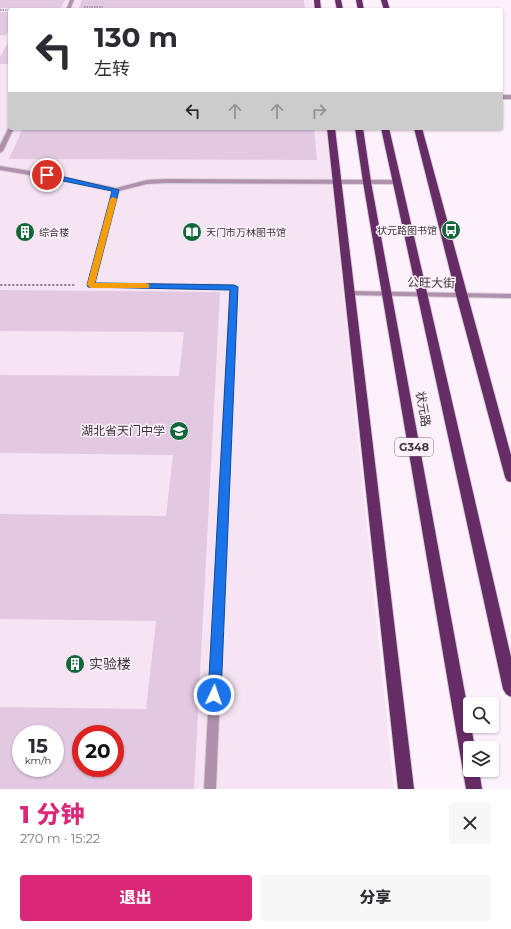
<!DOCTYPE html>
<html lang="zh">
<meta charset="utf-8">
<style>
body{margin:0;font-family:Montserrat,"Noto Sans SC",sans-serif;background:#f7f7f7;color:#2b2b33;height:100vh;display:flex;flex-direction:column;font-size:15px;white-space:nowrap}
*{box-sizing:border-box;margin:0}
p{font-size:13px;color:#7c7c81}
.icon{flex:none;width:22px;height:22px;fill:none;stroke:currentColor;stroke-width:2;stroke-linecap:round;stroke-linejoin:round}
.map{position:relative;height:789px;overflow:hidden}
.side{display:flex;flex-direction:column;background:#fff;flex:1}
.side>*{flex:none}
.banner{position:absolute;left:8px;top:8px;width:495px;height:122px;border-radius:4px;box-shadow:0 1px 3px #0004;background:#fff;color:#2b2b33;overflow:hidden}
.buttons{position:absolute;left:463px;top:697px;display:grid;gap:8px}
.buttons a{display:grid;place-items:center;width:36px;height:36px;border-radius:4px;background:#fff;box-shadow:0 1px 3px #0004;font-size:20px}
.speed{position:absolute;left:12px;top:725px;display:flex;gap:8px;font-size:20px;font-weight:700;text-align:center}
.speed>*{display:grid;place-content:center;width:52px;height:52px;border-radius:50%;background:#fff;box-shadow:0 1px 3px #0004;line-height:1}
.speed small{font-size:10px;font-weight:400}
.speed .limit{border:6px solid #d22;background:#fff;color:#111}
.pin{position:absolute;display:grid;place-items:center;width:34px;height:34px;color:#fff;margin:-17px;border:2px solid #fff;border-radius:50%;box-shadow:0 1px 4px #0007}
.me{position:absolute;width:44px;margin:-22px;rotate:3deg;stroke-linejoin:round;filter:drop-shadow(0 0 3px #0008)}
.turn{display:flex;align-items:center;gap:14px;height:84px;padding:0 20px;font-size:18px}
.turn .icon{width:52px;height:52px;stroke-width:2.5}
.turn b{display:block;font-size:28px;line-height:34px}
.lanes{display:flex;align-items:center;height:38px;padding:0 20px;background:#0003;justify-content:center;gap:20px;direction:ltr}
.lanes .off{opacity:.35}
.round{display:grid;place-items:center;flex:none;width:42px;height:42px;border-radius:4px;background:#f7f7f7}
.summary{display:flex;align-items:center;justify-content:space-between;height:68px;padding:0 20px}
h1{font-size:24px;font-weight:800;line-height:30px;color:#db2777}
.cta{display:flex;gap:8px;margin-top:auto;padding:8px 20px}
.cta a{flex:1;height:46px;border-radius:4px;background:#db2777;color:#fff;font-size:16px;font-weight:800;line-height:46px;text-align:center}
.cta a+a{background:#f7f7f7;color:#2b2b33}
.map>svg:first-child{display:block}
.built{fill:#f6e4f4;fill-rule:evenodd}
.green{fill:#e2c8e1;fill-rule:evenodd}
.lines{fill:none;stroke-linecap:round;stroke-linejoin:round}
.service-casing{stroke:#dad0d9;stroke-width:2}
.minor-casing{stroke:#dad0d9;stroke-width:2}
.trunk-casing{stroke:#dad0d9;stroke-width:2}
.path-far1{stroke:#999198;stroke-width:1.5;stroke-dasharray:1.5 1;stroke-linecap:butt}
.path{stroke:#999198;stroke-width:2;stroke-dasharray:2.5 1.5;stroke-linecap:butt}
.service{fill:#af90ad;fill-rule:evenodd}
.minor{fill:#af90ad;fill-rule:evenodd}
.trunk{fill:#662c65;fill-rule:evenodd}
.route{fill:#1a73e8;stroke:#114b97}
.slow{fill:#f59e0b}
.labels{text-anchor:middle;stroke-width:3;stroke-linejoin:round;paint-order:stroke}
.far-poi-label{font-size:10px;fill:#393438;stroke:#fdf2fc;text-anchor:start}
.shield{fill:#fdf2fc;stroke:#746d73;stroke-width:1}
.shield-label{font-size:11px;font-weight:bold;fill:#393438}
.street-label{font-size:12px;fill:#393438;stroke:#fdf2fc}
.poi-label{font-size:12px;fill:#393438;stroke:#fdf2fc;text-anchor:end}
.near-poi-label{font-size:14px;fill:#393438;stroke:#fdf2fc;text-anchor:start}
</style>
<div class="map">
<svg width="511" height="789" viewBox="0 0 511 789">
<rect width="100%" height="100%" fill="#fdf2fc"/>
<path class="built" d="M 0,0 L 312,0 L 313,10 L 10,10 L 10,128 L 326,128 L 394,789 L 0,789 ZM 21,734 L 55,734 L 55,768 L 21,768 ZM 81,734 L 115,734 L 115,768 L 81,768 Z"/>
<path class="green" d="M 0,0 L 65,0 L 61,8 L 0,8 Z
M 82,0 L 304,0 L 305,10 L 78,10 Z
M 0,12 L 10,12 L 10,29 L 6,35 L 0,35 Z
M 10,39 L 10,64 L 0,64 L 0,57 Z
M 23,128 L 314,128 L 317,160 L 9,159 Z
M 0,290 L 220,292 L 194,789 L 0,789 L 0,707 L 146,709 L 156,621 L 0,619 L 0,514 L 166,516 L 173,455 L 0,453 L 0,375 L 179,376 L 184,332 L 0,331 ZM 21,734 L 55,734 L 55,768 L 21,768 ZM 81,734 L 115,734 L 115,768 L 81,768 Z"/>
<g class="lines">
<g class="service-casing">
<path id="service" d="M 70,0 L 74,0 L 70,10 L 66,10 Z
M 9,127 L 14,128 L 3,151 L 0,153 L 0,145 Z
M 0,166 L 60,176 L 116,188 L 147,180 L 166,179 L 396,180 L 399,182 L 396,184 L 166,183 L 147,184 L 119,191 L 95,283 L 234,285 L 237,287 L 216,789 L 204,789 L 230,289 L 89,287 L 88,285 L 113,191 L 60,180 L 0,170 Z"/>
</g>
<g class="minor-casing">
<path id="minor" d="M 501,95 L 511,95 L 511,99 L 501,99 Z
M 348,291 L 511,294 L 511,298 L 350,295 L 348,295 L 347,293 Z"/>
</g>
<g class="trunk-casing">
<path id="trunk" d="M 314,0 L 320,0 L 321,10 L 315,10 Z
M 335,0 L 341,0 L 343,10 L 337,10 Z
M 356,0 L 362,0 L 364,10 L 358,10 Z
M 381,0 L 387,0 L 390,10 L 384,10 Z
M 327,128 L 335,128 L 414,789 L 398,789 Z
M 355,128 L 363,128 L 371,182 L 475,748 L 470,748 L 470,770 L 479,770 L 482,789 L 466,789 L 363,182 Z
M 381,128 L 389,128 L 511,657 L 511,697 L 506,694 L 503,689 Z
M 414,128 L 422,128 L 511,455 L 511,482 L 507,481 L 505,477 L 456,295 Z"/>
</g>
<path class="path-far1" d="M 84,7 L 103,7
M 0,10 L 10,10"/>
<path class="path" d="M 0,285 L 76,285"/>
<use href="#service" class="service"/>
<use href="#minor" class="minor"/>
<use href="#trunk" class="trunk"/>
</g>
<path class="route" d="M 47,173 L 119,190 L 95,283 L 234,285 L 238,287 L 221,695 L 219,699 L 214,701 L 210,699 L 208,695 L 230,290 L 88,287 L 87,285 L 112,191 L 44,177 L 43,175 Z"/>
<path class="slow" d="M 113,197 L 117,199 L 95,283 L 146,283 L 149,284 L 149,288 L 91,288 L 87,285 L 110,199 Z"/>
<defs>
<g id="bus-disc" transform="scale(1)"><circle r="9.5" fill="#106739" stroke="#fdf2fc"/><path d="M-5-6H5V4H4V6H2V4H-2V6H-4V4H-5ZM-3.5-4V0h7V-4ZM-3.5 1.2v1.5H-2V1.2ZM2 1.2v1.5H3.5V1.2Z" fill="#fff"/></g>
<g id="building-disc" transform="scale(1)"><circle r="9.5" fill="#106739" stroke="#fdf2fc"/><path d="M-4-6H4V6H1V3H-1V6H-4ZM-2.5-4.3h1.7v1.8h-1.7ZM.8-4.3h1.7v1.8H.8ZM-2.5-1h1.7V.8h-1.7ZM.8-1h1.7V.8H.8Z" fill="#fff"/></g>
<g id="library-disc" transform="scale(1)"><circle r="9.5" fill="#106739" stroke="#fdf2fc"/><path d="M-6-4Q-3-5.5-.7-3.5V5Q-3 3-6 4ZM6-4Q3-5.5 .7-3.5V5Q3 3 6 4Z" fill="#fff"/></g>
<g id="school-disc" transform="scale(1)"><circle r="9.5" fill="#106739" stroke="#fdf2fc"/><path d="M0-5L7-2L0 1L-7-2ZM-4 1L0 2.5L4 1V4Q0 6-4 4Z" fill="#fff"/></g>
</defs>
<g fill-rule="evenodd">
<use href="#bus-disc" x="451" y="230"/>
<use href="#building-disc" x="25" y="232"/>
<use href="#library-disc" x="192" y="232"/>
<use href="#school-disc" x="179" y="431"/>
<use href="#building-disc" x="75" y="664"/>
</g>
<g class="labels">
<g class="far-poi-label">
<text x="437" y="234" text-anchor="end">状元路图书馆</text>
<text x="39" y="236">综合楼</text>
<text x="206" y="236">天门市万林图书馆</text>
</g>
<rect class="shield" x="395" y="438" width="38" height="18" rx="3"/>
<g class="shield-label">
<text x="414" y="451">G348</text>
</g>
<g class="street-label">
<text transform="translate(431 283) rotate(1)" y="4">公旺大街</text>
<text transform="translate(423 409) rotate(80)" y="4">状元路</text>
</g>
<g class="poi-label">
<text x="165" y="435">湖北省天门中学</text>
</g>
<g class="near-poi-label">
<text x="89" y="669">实验楼</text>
</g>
</g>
</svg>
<div class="buttons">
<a><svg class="icon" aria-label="search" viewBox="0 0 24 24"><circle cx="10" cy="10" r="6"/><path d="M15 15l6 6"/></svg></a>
<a><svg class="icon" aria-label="layers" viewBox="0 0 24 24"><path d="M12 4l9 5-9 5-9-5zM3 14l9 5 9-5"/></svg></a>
</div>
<div class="speed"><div>15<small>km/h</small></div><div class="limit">20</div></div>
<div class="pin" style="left:47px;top:175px;background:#d93025"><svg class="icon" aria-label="arrive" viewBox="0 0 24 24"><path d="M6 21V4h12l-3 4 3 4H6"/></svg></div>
<svg class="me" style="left:214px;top:695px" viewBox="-20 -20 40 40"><circle r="17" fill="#1a73e8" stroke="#fff" stroke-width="3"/><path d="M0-11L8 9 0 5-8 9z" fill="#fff"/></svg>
<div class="banner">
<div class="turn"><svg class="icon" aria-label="left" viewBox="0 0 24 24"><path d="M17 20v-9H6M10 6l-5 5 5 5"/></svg><div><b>130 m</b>左转</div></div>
<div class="lanes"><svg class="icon" aria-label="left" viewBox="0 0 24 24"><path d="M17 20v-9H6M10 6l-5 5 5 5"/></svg><svg class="icon off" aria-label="ahead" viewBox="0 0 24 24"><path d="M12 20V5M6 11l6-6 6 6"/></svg><svg class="icon off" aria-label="ahead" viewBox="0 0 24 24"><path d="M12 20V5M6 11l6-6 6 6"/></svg><svg class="icon off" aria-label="right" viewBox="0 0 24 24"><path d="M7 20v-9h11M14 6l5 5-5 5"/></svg></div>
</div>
</div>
<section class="side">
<div class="summary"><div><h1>1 分钟</h1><p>270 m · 15:22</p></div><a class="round"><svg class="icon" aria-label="close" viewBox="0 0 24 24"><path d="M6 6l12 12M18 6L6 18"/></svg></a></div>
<div class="cta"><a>退出</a><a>分享</a></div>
</section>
